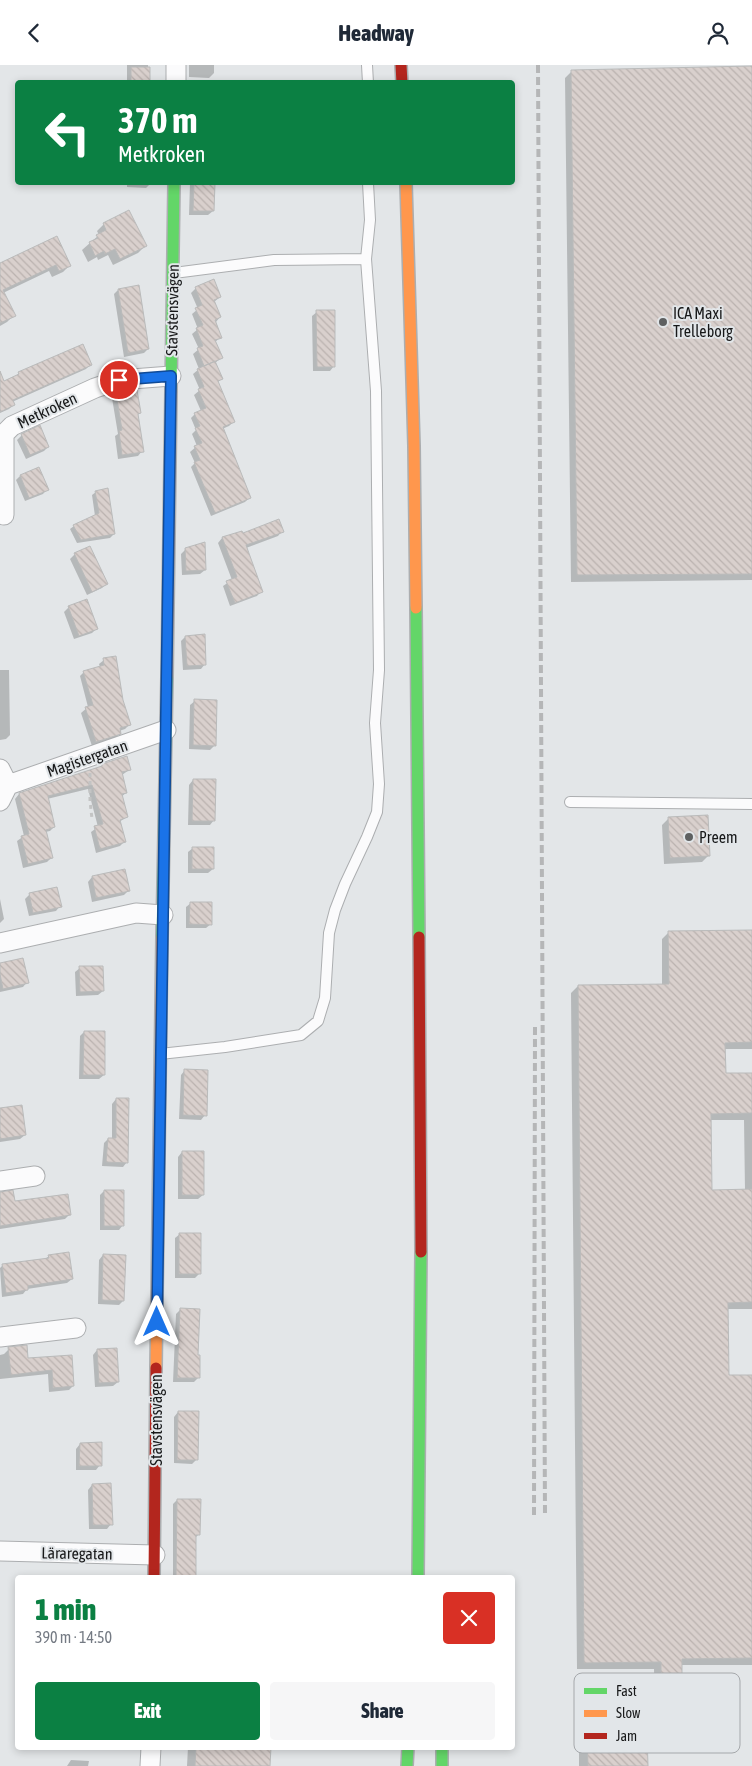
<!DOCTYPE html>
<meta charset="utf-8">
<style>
body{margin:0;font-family:"Asap Condensed",sans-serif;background:#f6f6f7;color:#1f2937;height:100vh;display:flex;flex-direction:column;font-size:19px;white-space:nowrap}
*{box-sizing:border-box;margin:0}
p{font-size:16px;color:#747a83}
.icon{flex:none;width:28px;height:28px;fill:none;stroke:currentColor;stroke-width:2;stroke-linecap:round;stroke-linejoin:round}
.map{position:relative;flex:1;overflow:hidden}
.details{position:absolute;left:15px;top:1510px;width:500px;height:175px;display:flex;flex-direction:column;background:#fff;border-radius:5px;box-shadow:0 2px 8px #0003}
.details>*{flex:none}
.banner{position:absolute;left:15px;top:15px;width:500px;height:105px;border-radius:5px;box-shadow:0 2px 8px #0003;background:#0b8043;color:#fff;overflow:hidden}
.pin{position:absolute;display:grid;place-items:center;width:42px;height:42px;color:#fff;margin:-21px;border:2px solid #fff;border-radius:50%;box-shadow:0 1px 5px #0007}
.me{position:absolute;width:55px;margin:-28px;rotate:0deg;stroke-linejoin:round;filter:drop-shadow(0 0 4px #0008)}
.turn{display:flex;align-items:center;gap:18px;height:105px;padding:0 20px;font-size:22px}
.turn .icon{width:65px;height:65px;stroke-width:2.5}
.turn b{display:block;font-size:35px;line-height:42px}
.round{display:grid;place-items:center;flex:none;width:52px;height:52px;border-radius:5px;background:#f6f6f7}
.overview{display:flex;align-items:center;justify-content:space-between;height:85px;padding:0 20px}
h1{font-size:30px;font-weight:800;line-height:38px;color:#0b8043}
.primary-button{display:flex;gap:10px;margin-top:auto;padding:10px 20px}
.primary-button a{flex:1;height:58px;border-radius:5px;background:#0b8043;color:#fff;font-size:20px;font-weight:800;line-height:58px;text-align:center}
.primary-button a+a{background:#f6f6f7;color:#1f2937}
header{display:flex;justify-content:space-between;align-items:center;height:65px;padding:0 20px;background:#fff;font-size:22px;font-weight:800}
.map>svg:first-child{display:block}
.shadow{fill:#0003;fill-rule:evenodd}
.building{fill:url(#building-back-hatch);stroke:#babbbb}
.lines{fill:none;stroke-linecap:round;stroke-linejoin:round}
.lane-casing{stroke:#acaeb0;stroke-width:12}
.street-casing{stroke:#acaeb0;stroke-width:21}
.fast-casing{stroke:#acaeb0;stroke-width:14}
.slow-casing{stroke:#acaeb0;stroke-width:14}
.jam-casing{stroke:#acaeb0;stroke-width:14}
.path{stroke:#c3c4c4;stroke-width:3;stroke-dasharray:4 4;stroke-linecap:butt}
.lane{stroke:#fbfbfc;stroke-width:10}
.street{stroke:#fbfbfc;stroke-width:19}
.fast{stroke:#63d668;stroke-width:11}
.slow{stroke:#ff974d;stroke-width:11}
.jam{stroke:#b3261e;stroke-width:11}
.rail{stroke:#b5b6b7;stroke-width:4;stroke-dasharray:8 4;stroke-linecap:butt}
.route-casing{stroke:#114b97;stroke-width:12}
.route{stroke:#1a73e8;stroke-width:9}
.poi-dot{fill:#5e6061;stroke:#e2e6e9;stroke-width:2}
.labels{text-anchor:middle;stroke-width:4;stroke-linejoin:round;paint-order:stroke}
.street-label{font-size:16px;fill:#171819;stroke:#e2e6e9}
.poi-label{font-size:16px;fill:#171819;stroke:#e2e6e9;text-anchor:start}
.key{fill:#e2e6e9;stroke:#a5a8ab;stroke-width:1}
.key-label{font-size:14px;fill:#171819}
</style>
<header><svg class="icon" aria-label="back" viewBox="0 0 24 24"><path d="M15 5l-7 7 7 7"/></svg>Headway<svg class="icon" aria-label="person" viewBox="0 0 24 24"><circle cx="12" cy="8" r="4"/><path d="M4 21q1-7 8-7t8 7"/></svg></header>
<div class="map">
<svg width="752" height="1701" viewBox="0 0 752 1701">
<defs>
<pattern id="building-back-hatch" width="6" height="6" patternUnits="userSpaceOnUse" patternTransform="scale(1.25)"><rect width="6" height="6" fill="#d9d0cd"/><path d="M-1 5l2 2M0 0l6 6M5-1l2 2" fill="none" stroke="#bab2af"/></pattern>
</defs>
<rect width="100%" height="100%" fill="#e3e6e8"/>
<path class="shadow" d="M 127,0 L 148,0 L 149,18 L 127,18 Z
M 189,0 L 214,0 L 214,8 L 209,13 L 189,12 Z
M 752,2 L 752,515 L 571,517 L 565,13 L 572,6 Z
M 127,118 L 151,118 L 146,123 L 127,122 Z
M 190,118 L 213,118 L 213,146 L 208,150 L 189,150 Z
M 104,159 L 145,181 L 138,188 L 113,200 L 108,190 L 98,195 L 97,192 L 88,197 L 82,185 L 99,170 L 97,166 Z
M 57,173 L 70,200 L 63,207 L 52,212 L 49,206 L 3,228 L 14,250 L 7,257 L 0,261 L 0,200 Z
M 196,223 L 220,232 L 214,237 L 220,252 L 216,257 L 221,272 L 215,277 L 221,293 L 215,298 L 222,313 L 217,318 L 234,356 L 229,361 L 222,364 L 249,433 L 245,437 L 211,451 L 191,402 L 195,398 L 190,387 L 197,381 L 192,369 L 196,365 L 191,353 L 195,349 L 201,346 L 194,330 L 200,325 L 193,309 L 199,304 L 193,289 L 199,284 L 192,269 L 198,264 L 192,249 L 198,244 L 191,228 Z
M 118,225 L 148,284 L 144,288 L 124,292 L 114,229 Z
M 317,247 L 334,301 L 330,306 L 313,306 L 312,251 Z
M 90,300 L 86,304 L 12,337 L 13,340 L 9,344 L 0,348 L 0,320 L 14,313 L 19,308 Z
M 117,329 L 139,348 L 137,351 L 142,386 L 138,391 L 118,394 L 115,371 L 118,369 L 112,333 Z
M 22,370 L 48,382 L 44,386 L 26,394 L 17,375 Z
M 20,411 L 47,424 L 43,429 L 25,436 L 16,415 Z
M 96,427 L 114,469 L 110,473 L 77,478 L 70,464 L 74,461 L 95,451 L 92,430 Z
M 282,466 L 278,471 L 246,483 L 261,526 L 257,531 L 230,541 L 223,521 L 232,515 L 218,478 L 222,473 L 242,469 Z
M 89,483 L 106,519 L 102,523 L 87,530 L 70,494 L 75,489 Z
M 186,484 L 205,505 L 200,509 L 182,510 L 181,489 Z
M 87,536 L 97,563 L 92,568 L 74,574 L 64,547 L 68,543 Z
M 185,572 L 205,599 L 201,604 L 183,605 L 181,576 Z
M 104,595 L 122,635 L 130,659 L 125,664 L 119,666 L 120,668 L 115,673 L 92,681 L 81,648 L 88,642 L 80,611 L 84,607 L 100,602 L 99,599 Z
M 0,605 L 9,605 L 10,670 L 6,674 L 0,675 Z
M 195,636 L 215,680 L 210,685 L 189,684 L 190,640 Z
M 103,700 L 129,705 L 122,710 L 126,728 L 121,732 L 127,752 L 119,757 L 124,777 L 120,781 L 96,788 L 91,767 L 98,762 L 88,724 L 47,734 L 54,762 L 50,766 L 45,767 L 52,792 L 47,797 L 23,803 L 17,776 L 24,771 L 15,734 L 19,729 L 100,702 Z
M 193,715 L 214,755 L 210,760 L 188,760 L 189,720 Z
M 668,754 L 709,790 L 702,797 L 664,799 L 662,760 Z
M 193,783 L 213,804 L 208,808 L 188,808 L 188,787 Z
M 92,812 L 128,826 L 124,830 L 92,837 L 88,817 Z
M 29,830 L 60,841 L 56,846 L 29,851 L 25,834 Z
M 0,834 L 4,854 L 0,858 Z
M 191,838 L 211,859 L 206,863 L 186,863 L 186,842 Z
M 752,866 L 752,984 L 724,984 L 724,1009 L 752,1009 L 752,1244 L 727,1244 L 727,1311 L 752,1311 L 752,1600 L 681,1600 L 681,1646 L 674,1653 L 655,1653 L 654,1604 L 577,1604 L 571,928 L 578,921 L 662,920 L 662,874 L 669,867 ZM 710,1055 L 744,1055 L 745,1126 L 711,1126 Z
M 0,900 L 27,917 L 23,922 L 0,927 Z
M 80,903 L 103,926 L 98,930 L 76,931 L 75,907 Z
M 84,967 L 104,1010 L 99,1014 L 79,1014 L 80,971 Z
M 185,1005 L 205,1050 L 201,1055 L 179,1054 L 181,1010 Z
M 116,1034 L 127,1097 L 123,1102 L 102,1101 L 104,1078 L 108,1074 L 112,1074 L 112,1039 Z
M 0,1044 L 25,1070 L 20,1074 L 0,1077 Z
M 182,1087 L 203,1130 L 198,1134 L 178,1134 L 178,1092 Z
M 104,1126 L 123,1160 L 119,1165 L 100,1165 L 100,1130 Z
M 0,1128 L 14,1138 L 69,1150 L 65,1154 L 0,1164 Z
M 180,1169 L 199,1209 L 195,1213 L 175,1213 L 175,1173 Z
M 103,1190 L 123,1236 L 119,1240 L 98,1239 L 99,1195 Z
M 49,1191 L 72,1214 L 67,1218 L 27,1224 L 23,1229 L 2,1232 L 0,1203 L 3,1200 L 45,1194 Z
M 180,1245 L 197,1291 L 198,1313 L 194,1317 L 173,1317 L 176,1249 Z
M 9,1284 L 27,1294 L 71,1291 L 73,1321 L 69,1325 L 49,1327 L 48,1309 L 0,1314 L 0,1290 L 4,1289 Z
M 97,1285 L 118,1317 L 113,1321 L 95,1322 L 93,1290 Z
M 178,1347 L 197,1394 L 192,1399 L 174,1398 L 174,1352 Z
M 80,1379 L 100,1400 L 96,1405 L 76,1405 L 76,1384 Z
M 92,1420 L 111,1459 L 107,1464 L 89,1464 L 88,1425 Z
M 177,1435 L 198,1470 L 195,1473 L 195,1512 L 173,1512 L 173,1439 Z
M 588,1672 L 646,1701 L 579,1701 L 579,1681 Z
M 90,1682 L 108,1682 L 107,1684 L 90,1685 Z
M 188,1682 L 269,1682 L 269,1701 L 187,1701 Z
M 71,1695 L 89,1696 L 88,1701 L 67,1701 Z"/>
<path class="building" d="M 752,1 L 752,509 L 577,510 L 571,5 Z
M 131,2 L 150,2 L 150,18 L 131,18 Z
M 194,118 L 215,118 L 214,146 L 193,146 Z
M 129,145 L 147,181 L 120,194 L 115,184 L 105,189 L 104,186 L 95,191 L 89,177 L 98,173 L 96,170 L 106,165 L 103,158 Z
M 57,171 L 71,201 L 59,206 L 56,200 L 3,225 L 16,251 L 0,258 L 0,198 Z
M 214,214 L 221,232 L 214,235 L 221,252 L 215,255 L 222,273 L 215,275 L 223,293 L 204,301 L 197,283 L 203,281 L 196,263 L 203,260 L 195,243 L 202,240 L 195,222 Z
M 139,220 L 149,284 L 128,288 L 118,224 Z
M 316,245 L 335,245 L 335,302 L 317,302 Z
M 83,279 L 92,300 L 13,335 L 15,340 L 0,347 L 0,306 L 4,316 L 19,309 L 18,307 Z
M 215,296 L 223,314 L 218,316 L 235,357 L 223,362 L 251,433 L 215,448 L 194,397 L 200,395 L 194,381 L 202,378 L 195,363 L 200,361 L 194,348 L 206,343 L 198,324 L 204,322 L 197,304 Z
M 137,325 L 141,348 L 138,349 L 144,387 L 122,390 L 119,366 L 122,365 L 116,328 Z
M 40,360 L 49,382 L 30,390 L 21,369 Z
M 39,402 L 49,425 L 29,433 L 20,410 Z
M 108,423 L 115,469 L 81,475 L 73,460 L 99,448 L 95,426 Z
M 279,454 L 284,467 L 246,480 L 263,527 L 235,538 L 226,516 L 237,512 L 222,472 L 242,466 L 243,468 Z
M 205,477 L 206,505 L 186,506 L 185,483 Z
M 90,481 L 108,519 L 92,527 L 74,488 Z
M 87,534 L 98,564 L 79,571 L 68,541 Z
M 205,569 L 206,600 L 187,601 L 185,571 Z
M 116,591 L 123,635 L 131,660 L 120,663 L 121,669 L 96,677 L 85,642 L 93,640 L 83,606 L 104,600 L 103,593 Z
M 194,634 L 217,635 L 216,681 L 193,680 Z
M 127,691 L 131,705 L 122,707 L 127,728 L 122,729 L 128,752 L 120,755 L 126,777 L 100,784 L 94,761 L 103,759 L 92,720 L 48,731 L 55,762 L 46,765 L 53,793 L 28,799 L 21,771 L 29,769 L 19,728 L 102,701 L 102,699 Z
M 193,714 L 216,714 L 215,756 L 192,756 Z
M 708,750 L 710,791 L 670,793 L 668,752 Z
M 192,782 L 214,782 L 214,804 L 192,804 Z
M 125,804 L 130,826 L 96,833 L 92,811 Z
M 57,822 L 62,842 L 33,848 L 29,828 Z
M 190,837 L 212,837 L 212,860 L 189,859 Z
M 752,865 L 752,977 L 725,978 L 726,1008 L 752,1008 L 752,1048 L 711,1049 L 712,1125 L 752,1124 L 752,1237 L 728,1238 L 729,1310 L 752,1310 L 752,1593 L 682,1594 L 682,1647 L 661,1647 L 661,1597 L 584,1598 L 578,920 L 669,919 L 668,866 Z
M 23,893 L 29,918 L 3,924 L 0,909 L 0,898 Z
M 79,901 L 103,901 L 104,926 L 80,927 Z
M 84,966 L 105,966 L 105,1010 L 83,1010 Z
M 184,1004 L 208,1005 L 207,1051 L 183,1050 Z
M 116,1033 L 129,1033 L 128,1098 L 106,1097 L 108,1073 L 116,1073 Z
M 22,1040 L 26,1070 L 0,1074 L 0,1043 Z
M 182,1086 L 204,1086 L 204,1130 L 182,1130 Z
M 13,1125 L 15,1136 L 68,1129 L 71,1150 L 0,1161 L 0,1127 Z
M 104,1125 L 124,1125 L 124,1161 L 104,1161 Z
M 179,1168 L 201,1168 L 201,1209 L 179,1209 Z
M 69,1187 L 73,1214 L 28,1221 L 28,1225 L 6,1228 L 2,1199 L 49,1193 L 48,1190 Z
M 103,1189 L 126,1190 L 124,1236 L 102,1235 Z
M 180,1243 L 200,1244 L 198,1290 L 200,1290 L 200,1313 L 177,1313 Z
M 27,1280 L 28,1293 L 72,1290 L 74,1321 L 53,1323 L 52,1305 L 11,1310 L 8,1282 Z
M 117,1283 L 119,1317 L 99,1318 L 97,1284 Z
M 178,1346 L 199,1346 L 198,1395 L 177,1395 Z
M 102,1377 L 102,1401 L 79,1401 L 80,1378 Z
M 111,1418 L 113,1460 L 93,1460 L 92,1419 Z
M 177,1434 L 201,1434 L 200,1470 L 196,1470 L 196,1512 L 176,1512 Z
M 647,1670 L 648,1701 L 588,1701 L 587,1671 Z
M 196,1682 L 271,1682 L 270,1701 L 195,1701 Z"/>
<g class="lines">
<g class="lane-casing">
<path id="lane" d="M 367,0 L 368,18
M 366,194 L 370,155 L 368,118
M 570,737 L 752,739
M 160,989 L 225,982 L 301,970 L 318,956 L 325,933 L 329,868 L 335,845 L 345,819 L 367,772 L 377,747 L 379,719 L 375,658 L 379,605 L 376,326 L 366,194 L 274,195 L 174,208"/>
</g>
<g class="street-casing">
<path id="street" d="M 176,18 L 176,0
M 4,450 L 4,369 L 12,361 L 95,323 L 119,315 L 171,311
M 0,704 L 8,720 L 0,736
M 8,720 L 166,665
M 0,878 L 136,848 L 163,850
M 0,1116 L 35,1111
M 0,1272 L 76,1263
M 0,1486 L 155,1490
M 150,1701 L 151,1682"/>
</g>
<g class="fast-casing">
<path id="fast" d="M 171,325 L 174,118
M 416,543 L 419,872
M 162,872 L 167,612
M 418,1512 L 421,1187
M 442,1682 L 442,1701
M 407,1701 L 408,1682"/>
</g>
<g class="slow-casing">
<path id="slow" d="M 406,118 L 414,381 L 416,543
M 167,612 L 171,325
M 156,1303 L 162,872"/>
</g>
<g class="jam-casing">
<path id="jam" d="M 401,0 L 402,18
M 419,872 L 421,1187
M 154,1512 L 156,1303"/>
</g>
<path class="path" d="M 90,708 L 90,736 L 92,754"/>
<use href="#lane" class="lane"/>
<use href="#street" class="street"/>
<use href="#fast" class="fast"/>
<use href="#slow" class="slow"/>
<use href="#jam" class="jam"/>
<path class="rail" d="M 538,0 L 545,1450
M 534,1450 L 535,962"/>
</g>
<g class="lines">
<g class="route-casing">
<path id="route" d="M 119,315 L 171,311 C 167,626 159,941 157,1257"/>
</g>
<use href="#route" class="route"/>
</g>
<g class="poi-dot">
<circle cx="663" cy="257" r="5"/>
<circle cx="689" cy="772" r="5"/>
</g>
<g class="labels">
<g class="street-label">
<text transform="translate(172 245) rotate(-89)" y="6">Stavstensvägen</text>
<text transform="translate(47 345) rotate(-25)" y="6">Metkroken</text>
<text transform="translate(87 693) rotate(-19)" y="6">Magistergatan</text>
<text transform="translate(156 1355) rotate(-90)" y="6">Stavstensvägen</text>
<text transform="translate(77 1488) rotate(1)" y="6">Läraregatan</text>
</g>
<g class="poi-label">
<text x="673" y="254">ICA Maxi<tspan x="673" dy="18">Trelleborg</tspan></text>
<text x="699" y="778">Preem</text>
</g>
</g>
<rect x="574" y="1608" width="166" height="80" rx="8" class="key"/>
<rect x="584" y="1623" width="23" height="6" fill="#63d668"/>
<rect x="584" y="1645" width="23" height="7" fill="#ff974d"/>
<rect x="584" y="1668" width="23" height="6" fill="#b3261e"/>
<g class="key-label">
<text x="616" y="1631">Fast</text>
<text x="616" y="1653">Slow</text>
<text x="616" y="1676">Jam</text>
</g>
</svg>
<div class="pin" style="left:119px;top:315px;background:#d93025"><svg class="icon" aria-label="arrive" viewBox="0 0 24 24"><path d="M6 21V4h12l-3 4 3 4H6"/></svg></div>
<svg class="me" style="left:157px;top:1257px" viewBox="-20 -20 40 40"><path d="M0-17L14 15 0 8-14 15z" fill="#1a73e8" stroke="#fff" stroke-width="4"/></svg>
<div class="banner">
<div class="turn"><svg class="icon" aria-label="left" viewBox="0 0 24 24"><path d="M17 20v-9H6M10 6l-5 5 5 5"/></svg><div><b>370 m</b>Metkroken</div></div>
</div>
<section class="details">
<div class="overview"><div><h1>1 min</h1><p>390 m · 14:50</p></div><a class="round" style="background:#d93025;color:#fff"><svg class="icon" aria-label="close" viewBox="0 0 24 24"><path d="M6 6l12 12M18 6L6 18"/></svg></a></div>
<div class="primary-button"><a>Exit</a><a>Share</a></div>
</section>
</div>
